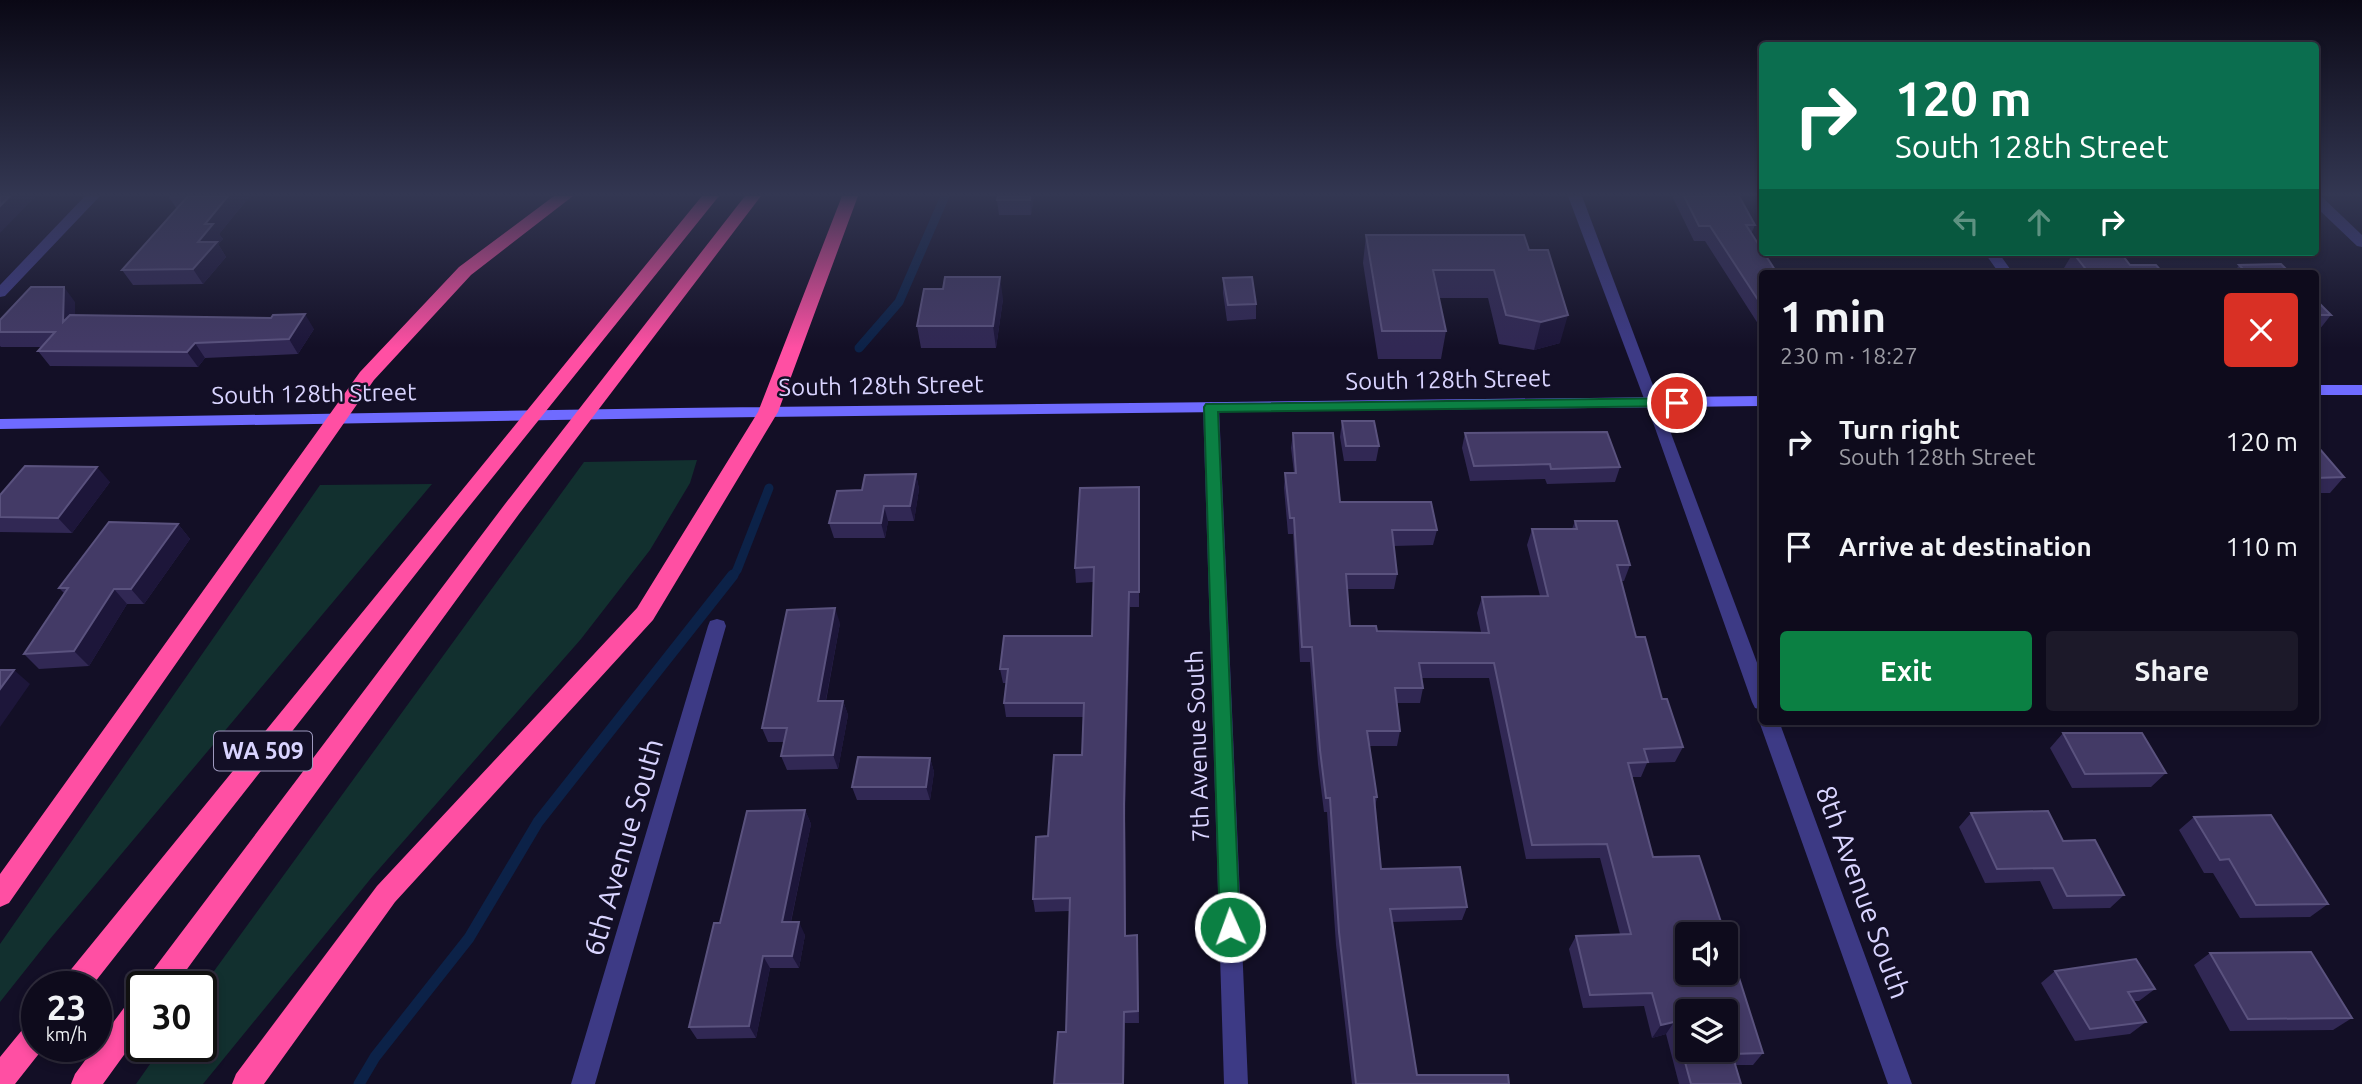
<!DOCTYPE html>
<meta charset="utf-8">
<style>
body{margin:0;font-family:Ubuntu,sans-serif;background:#1c1929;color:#f1f3f6;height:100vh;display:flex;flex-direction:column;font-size:26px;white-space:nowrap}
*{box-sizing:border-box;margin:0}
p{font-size:23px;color:#9b9ba3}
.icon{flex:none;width:38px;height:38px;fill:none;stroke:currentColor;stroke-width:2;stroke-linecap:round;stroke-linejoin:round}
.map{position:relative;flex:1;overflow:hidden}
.panel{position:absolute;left:1759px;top:270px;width:560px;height:455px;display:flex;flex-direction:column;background:#0e0b1c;border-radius:7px;box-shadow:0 4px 10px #0003,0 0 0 2px #2e2b3b}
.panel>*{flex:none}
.top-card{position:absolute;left:1759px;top:42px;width:560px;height:214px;border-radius:7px;box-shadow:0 4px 10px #0003,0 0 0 2px #2e2b3b;background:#0b6e4f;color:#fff;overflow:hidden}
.controls{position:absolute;left:1675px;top:922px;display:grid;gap:14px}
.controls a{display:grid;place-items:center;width:63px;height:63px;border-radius:7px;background:#0e0b1c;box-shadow:0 4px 10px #0003,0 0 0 2px #2e2b3b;font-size:35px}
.speed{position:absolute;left:21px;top:971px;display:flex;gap:14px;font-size:35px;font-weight:700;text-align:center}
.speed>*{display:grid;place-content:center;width:91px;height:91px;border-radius:50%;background:#0e0b1c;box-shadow:0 4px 10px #0003,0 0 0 2px #2e2b3b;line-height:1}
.speed small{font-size:18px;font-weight:400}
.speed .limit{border:4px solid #111;border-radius:10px;background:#fff;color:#111}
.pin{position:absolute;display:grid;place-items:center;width:60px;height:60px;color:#fff;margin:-30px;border:4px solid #fff;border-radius:50%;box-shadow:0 2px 7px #0007}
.me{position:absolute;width:77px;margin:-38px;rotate:358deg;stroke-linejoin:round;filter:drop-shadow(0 0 5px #0008)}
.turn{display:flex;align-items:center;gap:24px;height:147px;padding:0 21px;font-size:32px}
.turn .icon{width:91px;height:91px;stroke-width:2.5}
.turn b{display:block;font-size:49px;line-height:60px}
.lanes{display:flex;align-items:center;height:66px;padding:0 21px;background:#0003;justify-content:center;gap:35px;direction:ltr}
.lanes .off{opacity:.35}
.round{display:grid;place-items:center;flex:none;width:74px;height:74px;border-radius:7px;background:#1c1929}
.headline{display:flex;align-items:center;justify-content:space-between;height:119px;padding:0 21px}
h1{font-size:42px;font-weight:700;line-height:52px}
.cta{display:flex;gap:14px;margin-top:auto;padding:14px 21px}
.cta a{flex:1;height:80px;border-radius:7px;background:#0b8043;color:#fff;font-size:28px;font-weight:700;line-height:80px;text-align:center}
.cta a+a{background:#1c1929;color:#f1f3f6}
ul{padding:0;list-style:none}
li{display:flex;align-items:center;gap:21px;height:105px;padding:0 21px}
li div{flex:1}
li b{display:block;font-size:26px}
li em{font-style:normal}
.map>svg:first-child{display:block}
.green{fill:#12302f}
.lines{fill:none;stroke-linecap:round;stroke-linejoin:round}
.stream-far1{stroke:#0c2248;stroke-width:9}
.stream{stroke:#0c2248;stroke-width:11}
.minor{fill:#3d3a85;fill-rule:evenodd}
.tertiary{fill:#3d3a85;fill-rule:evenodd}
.secondary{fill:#6f6bff;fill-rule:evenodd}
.motorway{fill:#ff4fa3;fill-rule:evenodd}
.wall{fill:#312854}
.shaded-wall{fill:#1d163a}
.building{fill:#433a66;stroke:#5a527e;stroke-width:2;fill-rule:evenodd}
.route{fill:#0b8043;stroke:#07532c;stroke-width:2}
.labels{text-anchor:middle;stroke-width:5;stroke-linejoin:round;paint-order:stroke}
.shield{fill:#130f26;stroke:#9e99be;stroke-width:2}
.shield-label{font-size:23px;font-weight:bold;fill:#d9d4ff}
.street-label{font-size:24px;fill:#d9d4ff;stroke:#130f26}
.near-street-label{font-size:28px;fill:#d9d4ff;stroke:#130f26}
</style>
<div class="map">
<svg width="2362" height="1084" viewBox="0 0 2362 1084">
<rect width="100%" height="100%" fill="#130f26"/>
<path class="green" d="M 697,460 L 690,483 L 650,550 L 581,639 L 372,877 L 203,1084 L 136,1084 L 162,1047 L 201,1046 L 201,989 L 584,462 Z
M 432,484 L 50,939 L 0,1002 L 0,944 L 320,485 Z"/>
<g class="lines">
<path class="stream-far1" d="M 859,348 L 899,302 L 945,196
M 732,577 L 737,570 L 769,488"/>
<path class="stream" d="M 359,1084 L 375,1057 L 469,938 L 538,822 L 733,575"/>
<path class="minor" d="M 2315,196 L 2321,196 L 2362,235 L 2362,247 L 2357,246 L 2315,206 Z
M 1984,252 L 1998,252 L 2013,273 L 1999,273 Z
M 1211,402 L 1219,407 L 1248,1084 L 1224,1084 L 1203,407 Z
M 717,619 L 724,621 L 726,626 L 595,1084 L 571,1084 L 708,626 L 710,621 Z"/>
<path class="tertiary" d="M 85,196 L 100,196 L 5,296 L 0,297 L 0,285 Z
M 1568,196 L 1582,196 L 1762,676 L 1762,710 L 1755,708 L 1752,702 L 1655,428 Z
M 1762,715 L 1762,721 L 1779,721 L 1912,1084 L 1888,1084 L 1759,721 Z"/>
<path class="secondary" d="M 2315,385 L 2362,385 L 2362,395 L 2315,395 Z
M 1762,396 L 1762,406 L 678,418 L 0,429 L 0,419 L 678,408 Z"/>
<path class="motorway" d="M 554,196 L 573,196 L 471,275 L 374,380 L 9,903 L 0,907 L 0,874 L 360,372 L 459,267 Z
M 702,196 L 719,196 L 459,519 L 91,987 L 60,987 L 64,978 Z
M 745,196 L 761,196 L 519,514 L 174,987 L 143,987 L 147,978 L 505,504 Z
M 842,196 L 858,196 L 778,412 L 653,620 L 395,902 L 264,1084 L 232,1084 L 236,1074 L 377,886 L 637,608 L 758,412 Z
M 142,994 L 142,1030 L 103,1084 L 71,1084 L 75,1074 L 132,997 Z
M 37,1020 L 37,1046 L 45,1046 L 15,1084 L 0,1084 L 0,1057 L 27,1024 Z"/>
</g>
<path class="wall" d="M 168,196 L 250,196 L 219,234 L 223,239 L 218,244 L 226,257 L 203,284 L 133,285 L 122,270 L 177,209 Z
M 998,196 L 1034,196 L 1031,215 L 999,215 L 997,200 Z
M 1672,196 L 1739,196 L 1755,225 L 1751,234 L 1762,273 L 1762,330 L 1705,241 L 1694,241 Z
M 1366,235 L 1524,235 L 1560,343 L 1534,350 L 1499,344 L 1488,298 L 1439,298 L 1446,331 L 1441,359 L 1378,359 L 1363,263 Z
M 2073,253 L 2130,265 L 2163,273 L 2068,273 L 2064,268 Z
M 2239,265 L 2290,273 L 2234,273 Z
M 1223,278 L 1256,304 L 1256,319 L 1227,321 L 1223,293 Z
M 943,289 L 1003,299 L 996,348 L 921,348 L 917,326 Z
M 2315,299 L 2331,315 L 2319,330 L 2315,330 Z
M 75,302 L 75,315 L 314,329 L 298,354 L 205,358 L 198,367 L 50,366 L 38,351 L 41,347 L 1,347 L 0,346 L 0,320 Z
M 1342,421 L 1379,446 L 1376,461 L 1344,461 L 1340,437 Z
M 1293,433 L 1340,502 L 1437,530 L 1433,545 L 1393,546 L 1397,574 L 1394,589 L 1347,589 L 1350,626 L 1377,631 L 1481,632 L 1477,613 L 1482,597 L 1540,596 L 1527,545 L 1532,529 L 1572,529 L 1575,521 L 1630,565 L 1624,581 L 1621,581 L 1636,637 L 1683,747 L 1675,762 L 1647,763 L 1641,777 L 1632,777 L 1653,857 L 1763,1053 L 1753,1065 L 1735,1065 L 1741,1084 L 1679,1084 L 1666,1034 L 1652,1038 L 1644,1006 L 1583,1008 L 1569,949 L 1576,936 L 1620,934 L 1600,858 L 1526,859 L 1489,678 L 1422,678 L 1423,688 L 1420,703 L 1397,703 L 1400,731 L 1397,746 L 1369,746 L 1377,797 L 1375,807 L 1381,869 L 1467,907 L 1462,920 L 1392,922 L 1417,1075 L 1509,1084 L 1352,1084 L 1336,945 L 1327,812 L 1324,812 L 1318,764 L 1310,662 L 1300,662 L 1293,534 L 1288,534 L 1284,488 L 1285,473 L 1294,473 L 1291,448 Z
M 1465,433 L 1620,467 L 1615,482 L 1547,484 L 1545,479 L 1470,481 L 1462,448 Z
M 2315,448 L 2344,477 L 2330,493 L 2315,493 Z
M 916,474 L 919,489 L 914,521 L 888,521 L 885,538 L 834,538 L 829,523 L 862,490 Z
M 110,482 L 72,533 L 0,532 L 0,495 Z
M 1139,487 L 1139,607 L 1130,607 L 1125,818 L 1126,935 L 1138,947 L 1139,1023 L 1125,1023 L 1124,1084 L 1054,1084 L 1066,1032 L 1070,911 L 1035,912 L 1033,899 L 1048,836 L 1082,755 L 1083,717 L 1006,717 L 1004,703 L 1006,683 L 1003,683 L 1000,669 L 1092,636 L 1093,582 L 1076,583 L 1075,568 Z
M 178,524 L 190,539 L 144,604 L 127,604 L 89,666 L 39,669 L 24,654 L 64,593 L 59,588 Z
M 840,623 L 826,701 L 843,701 L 848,715 L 838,769 L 787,770 L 781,756 L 784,742 L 768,742 L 762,728 Z
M 2063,733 L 2166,773 L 2151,787 L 2072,788 L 2050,748 Z
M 930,758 L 934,772 L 930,800 L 857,800 L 852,787 Z
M 805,810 L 811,824 L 791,922 L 805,935 L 799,968 L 770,968 L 756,1038 L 697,1039 L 689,1027 L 720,923 Z
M 1971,813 L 2063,841 L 2124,895 L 2110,908 L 2053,909 L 2040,881 L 1985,883 L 1959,827 Z
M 2194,817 L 2328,904 L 2310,917 L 2240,918 L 2213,873 L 2204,873 L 2179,830 Z
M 2210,953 L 2352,1018 L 2333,1030 L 2230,1031 L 2194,965 Z
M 2055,971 L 2155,989 L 2139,1001 L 2133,1001 L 2146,1022 L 2130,1034 L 2075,1041 L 2041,983 Z"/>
<path class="shaded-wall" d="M 10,196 L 36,196 L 0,233 L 0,206 Z
M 228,196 L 250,196 L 219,234 L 223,239 L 218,244 L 226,257 L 203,284 L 193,269 L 198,242 L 205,224 Z
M 1030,196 L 1034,196 L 1031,215 L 1030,200 Z
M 1000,277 L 1003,299 L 996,348 L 993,326 Z
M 64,287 L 75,302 L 75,338 L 63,322 Z
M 305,314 L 314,329 L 298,354 L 289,339 Z
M 1568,315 L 1560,343 L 1534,350 L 1541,322 Z
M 195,343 L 205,358 L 198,367 L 187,352 Z
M 97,467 L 110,482 L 72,533 L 58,518 Z
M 916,474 L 919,489 L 914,521 L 910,506 Z
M 884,506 L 888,521 L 885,538 L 881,523 Z
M 178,524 L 190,539 L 144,604 L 131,589 Z
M 114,589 L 127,604 L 89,666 L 74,651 Z
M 1129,592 L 1130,607 L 1125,818 L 1126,948 L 1124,804 Z
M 835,608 L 840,623 L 823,715 L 818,701 Z
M 14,670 L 30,684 L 0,727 L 0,689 Z
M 843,701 L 848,715 L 838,769 L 833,755 Z
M 930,758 L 934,772 L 930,800 L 926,787 Z
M 805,810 L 811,824 L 788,935 L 782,922 Z
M 799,922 L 805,935 L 799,968 L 792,956 Z
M 763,956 L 770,968 L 756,1038 L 749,1026 Z
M 1124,1012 L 1125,1023 L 1124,1084 L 1123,1084 Z
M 1674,1022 L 1666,1034 L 1652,1038 L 1661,1025 Z"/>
<path class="building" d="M 0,196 L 10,196 L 0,206 Z
M 188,196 L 228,196 L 205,224 L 213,224 L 198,242 L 217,242 L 193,269 L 122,270 Z
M 998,196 L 1030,196 L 1030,200 L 997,200 Z
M 1684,196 L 1739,196 L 1755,225 L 1746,225 L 1777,273 L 1762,273 L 1762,306 L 1710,226 L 1699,226 Z
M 1366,235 L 1524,235 L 1529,250 L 1548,250 L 1568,315 L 1541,322 L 1506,315 L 1494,270 L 1433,270 L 1446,331 L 1382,331 Z
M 2120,252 L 2130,265 L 2156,265 L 2163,273 L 2089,273 L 2073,253 Z
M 2281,264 L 2290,273 L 2247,273 L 2239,265 Z
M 945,277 L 1000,277 L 993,326 L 917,326 L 924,289 L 943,289 Z
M 1252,277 L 1256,304 L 1228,305 L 1223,278 Z
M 31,287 L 64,287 L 63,322 L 70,315 L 271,318 L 273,315 L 305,314 L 289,339 L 195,343 L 187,352 L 38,351 L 55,332 L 0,332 L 0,320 Z
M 2315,299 L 2331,315 L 2315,315 Z
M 1342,421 L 1374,421 L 1379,446 L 1346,446 Z
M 1607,432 L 1620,467 L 1551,469 L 1550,464 L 1474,466 L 1465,433 Z
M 1293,433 L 1333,433 L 1340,502 L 1431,502 L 1437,530 L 1392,530 L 1397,574 L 1346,574 L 1350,626 L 1376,626 L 1377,631 L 1489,633 L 1482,597 L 1548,596 L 1532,529 L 1577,529 L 1575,521 L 1617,521 L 1630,565 L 1617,565 L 1636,637 L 1645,637 L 1662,699 L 1667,699 L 1683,747 L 1644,749 L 1648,762 L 1628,763 L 1653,857 L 1699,856 L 1725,934 L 1687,934 L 1687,973 L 1726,973 L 1726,937 L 1763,1053 L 1732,1054 L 1741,1084 L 1691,1084 L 1674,1022 L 1661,1025 L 1652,993 L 1590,995 L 1576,936 L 1631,934 L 1607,844 L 1532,845 L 1494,663 L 1419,663 L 1423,688 L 1395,688 L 1400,731 L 1367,731 L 1377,797 L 1374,797 L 1381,869 L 1460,867 L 1467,907 L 1390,909 L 1417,1075 L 1508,1075 L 1509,1084 L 1356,1084 L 1339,932 L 1330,798 L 1326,798 L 1320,750 L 1312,647 L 1302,647 L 1294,518 L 1290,518 L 1285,473 L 1296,473 ZM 1687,1012 L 1726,1012 L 1726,1050 L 1687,1050 Z
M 2315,448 L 2319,448 L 2344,477 L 2315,478 Z
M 25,466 L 97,467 L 58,518 L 0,517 L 0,495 Z
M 916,474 L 910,506 L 884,506 L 881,523 L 829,523 L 837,491 L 862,490 L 865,475 Z
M 1139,487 L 1139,592 L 1129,592 L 1124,804 L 1125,936 L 1137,935 L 1138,1011 L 1124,1012 L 1123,1084 L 1054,1084 L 1058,1032 L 1066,1032 L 1070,898 L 1033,899 L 1036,837 L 1048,836 L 1054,755 L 1082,755 L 1084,703 L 1004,703 L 1008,669 L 1000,669 L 1004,636 L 1092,636 L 1094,567 L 1075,568 L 1080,488 Z
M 109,522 L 178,524 L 131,589 L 114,589 L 74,651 L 24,654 L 68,588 L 59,588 Z
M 835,608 L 818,701 L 843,701 L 833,755 L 781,756 L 787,728 L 762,728 L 787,610 Z
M 0,670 L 14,670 L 0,689 Z
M 2063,733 L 2142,733 L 2166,773 L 2085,774 Z
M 858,757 L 930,758 L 926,787 L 852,787 Z
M 805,810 L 782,922 L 799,922 L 792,956 L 763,956 L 749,1026 L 689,1027 L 714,923 L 720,923 L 747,811 Z
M 2048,811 L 2063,841 L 2095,840 L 2124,895 L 2067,896 L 2053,868 L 1997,869 L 1971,813 Z
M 2271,815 L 2328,904 L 2256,905 L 2229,859 L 2220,860 L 2194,817 Z
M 2311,952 L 2352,1018 L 2248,1019 L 2210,953 Z
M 2136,959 L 2155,989 L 2128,992 L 2146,1022 L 2090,1029 L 2055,971 Z"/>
<linearGradient id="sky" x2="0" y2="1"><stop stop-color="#0a0815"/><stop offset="0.56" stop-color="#333752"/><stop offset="1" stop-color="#333752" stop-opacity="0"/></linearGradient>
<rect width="2362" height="348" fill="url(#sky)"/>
<path class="route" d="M 1677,398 L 1682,399 L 1684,403 L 1682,406 L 1218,412 L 1240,927 L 1238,934 L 1230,937 L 1223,934 L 1220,927 L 1204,407 L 1206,404 Z"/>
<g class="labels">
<rect class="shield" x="214" y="731.5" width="98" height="39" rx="5"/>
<g class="shield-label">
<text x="263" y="759">WA 509</text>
</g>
<g class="street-label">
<text transform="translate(1448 380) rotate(-1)" y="8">South 128th Street</text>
<text transform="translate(881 386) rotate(-1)" y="8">South 128th Street</text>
<text transform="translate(314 394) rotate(-1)" y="8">South 128th Street</text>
<text transform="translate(1198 746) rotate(-92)" y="8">7th Avenue South</text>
</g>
<g class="near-street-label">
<text transform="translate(623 847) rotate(-74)" y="10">6th Avenue South</text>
<text transform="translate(1863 892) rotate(70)" y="10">8th Avenue South</text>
</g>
</g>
</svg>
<div class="controls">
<a><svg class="icon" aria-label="sound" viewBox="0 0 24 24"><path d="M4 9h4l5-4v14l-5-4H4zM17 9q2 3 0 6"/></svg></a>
<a><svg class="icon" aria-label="layers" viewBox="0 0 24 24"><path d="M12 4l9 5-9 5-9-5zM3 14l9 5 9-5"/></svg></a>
</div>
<div class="speed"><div>23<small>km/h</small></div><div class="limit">30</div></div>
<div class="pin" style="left:1677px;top:403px;background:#d93025"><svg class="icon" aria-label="arrive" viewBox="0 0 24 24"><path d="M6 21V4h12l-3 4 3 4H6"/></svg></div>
<svg class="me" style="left:1230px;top:927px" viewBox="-20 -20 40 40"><circle r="17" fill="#0b8043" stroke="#fff" stroke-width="3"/><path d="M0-11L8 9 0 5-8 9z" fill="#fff"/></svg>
<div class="top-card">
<div class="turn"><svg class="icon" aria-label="right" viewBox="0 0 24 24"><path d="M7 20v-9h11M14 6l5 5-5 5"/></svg><div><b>120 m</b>South 128th Street</div></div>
<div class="lanes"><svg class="icon off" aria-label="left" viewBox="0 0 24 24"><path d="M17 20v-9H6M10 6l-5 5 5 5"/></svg><svg class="icon off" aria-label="ahead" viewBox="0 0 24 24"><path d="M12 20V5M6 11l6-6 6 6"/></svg><svg class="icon" aria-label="right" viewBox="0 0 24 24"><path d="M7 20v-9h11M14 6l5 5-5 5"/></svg></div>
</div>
<section class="panel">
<div class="headline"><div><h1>1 min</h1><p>230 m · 18:27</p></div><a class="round" style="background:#d93025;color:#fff"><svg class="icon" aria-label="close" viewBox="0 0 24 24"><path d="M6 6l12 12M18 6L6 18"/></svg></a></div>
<ul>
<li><svg class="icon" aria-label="right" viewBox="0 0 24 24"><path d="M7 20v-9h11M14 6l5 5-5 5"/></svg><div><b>Turn right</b><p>South 128th Street</p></div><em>120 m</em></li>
<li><svg class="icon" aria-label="arrive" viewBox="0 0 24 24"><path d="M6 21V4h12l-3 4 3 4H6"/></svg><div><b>Arrive at destination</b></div><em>110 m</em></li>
</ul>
<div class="cta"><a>Exit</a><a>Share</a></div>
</section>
</div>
